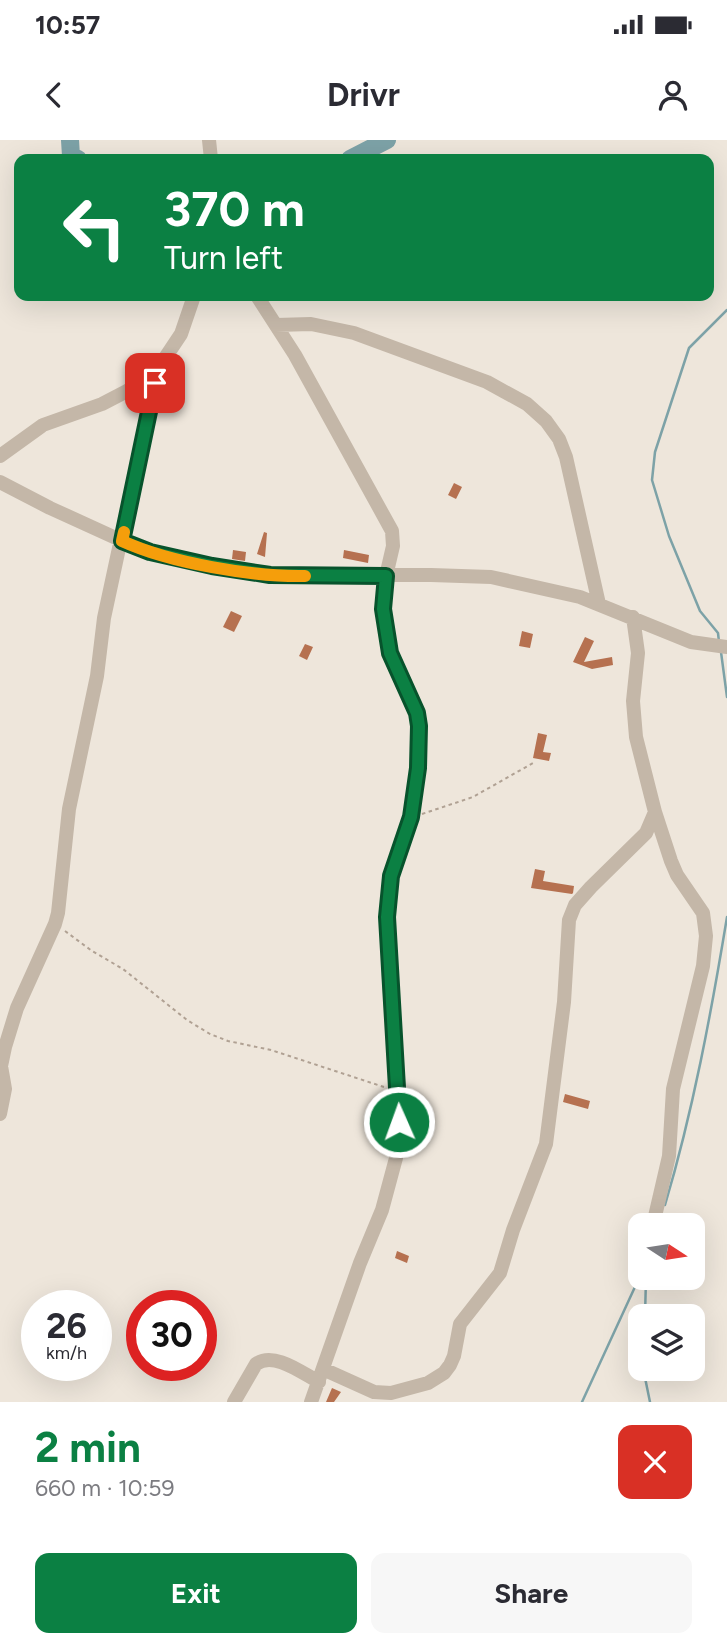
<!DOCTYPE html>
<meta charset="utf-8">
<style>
body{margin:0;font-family:Figtree,sans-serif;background:#f7f7f7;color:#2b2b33;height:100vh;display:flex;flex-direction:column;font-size:26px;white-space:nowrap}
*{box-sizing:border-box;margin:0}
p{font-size:23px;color:#7c7c81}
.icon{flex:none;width:38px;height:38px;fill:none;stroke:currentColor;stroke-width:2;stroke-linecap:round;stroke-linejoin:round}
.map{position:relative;height:1262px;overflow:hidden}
.panel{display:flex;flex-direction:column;background:#fff;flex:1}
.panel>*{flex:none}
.banner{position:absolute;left:14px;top:14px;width:700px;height:147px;border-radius:14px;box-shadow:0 7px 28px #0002;background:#0b8043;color:#fff;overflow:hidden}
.needle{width:46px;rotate:102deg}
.buttons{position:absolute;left:628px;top:1073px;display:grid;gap:14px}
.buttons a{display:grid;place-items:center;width:77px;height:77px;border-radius:14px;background:#fff;box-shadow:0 7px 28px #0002;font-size:35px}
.speed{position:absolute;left:21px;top:1150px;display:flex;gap:14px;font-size:35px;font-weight:700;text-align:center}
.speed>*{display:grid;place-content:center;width:91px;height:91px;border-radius:50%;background:#fff;box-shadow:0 7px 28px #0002;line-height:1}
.speed small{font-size:18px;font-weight:400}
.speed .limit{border:10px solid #d22;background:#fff;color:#111}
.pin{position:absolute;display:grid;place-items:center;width:60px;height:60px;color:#fff;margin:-30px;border-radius:14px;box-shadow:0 4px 10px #0006}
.me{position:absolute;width:77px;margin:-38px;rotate:358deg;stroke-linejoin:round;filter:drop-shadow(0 0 5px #0008)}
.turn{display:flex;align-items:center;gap:24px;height:147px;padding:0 35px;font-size:32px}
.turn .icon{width:91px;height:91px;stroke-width:2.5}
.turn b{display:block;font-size:49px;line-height:60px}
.round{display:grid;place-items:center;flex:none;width:74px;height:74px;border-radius:14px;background:#f7f7f7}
.summary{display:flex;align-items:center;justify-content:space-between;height:119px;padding:0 35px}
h1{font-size:42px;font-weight:700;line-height:52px;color:#0b8043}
.button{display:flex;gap:14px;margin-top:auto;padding:14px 35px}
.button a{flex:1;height:80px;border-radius:14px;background:#0b8043;color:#fff;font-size:28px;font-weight:700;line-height:80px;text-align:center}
.button a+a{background:#f7f7f7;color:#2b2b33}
.status{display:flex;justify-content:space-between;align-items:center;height:49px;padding:0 35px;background:#fff;direction:ltr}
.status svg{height:19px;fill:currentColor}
header{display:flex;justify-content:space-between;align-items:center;height:91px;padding:0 35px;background:#fff;font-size:32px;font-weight:700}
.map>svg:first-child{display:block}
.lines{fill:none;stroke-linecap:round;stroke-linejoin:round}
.stream{stroke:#7da2a7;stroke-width:2.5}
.river{stroke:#7da2a7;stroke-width:18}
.building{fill:#b67150}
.path{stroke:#b0a193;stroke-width:2;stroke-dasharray:3.5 3.5;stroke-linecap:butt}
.minor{stroke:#c4b7a8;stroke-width:14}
.route-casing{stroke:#07532c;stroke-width:18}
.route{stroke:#0b8043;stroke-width:12}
.slow{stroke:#f59e0b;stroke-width:12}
</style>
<div class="status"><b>10:57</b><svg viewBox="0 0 49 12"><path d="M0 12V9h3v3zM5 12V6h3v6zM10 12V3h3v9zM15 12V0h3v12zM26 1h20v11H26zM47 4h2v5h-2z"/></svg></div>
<header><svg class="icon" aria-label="back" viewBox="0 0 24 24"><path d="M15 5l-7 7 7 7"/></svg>Drivr<svg class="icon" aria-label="person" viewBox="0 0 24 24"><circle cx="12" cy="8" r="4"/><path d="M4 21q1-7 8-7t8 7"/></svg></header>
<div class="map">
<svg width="727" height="1262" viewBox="0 0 727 1262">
<rect width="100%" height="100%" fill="#eee6db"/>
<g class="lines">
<path class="stream" d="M 719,502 L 718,493 L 700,471 L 669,396 L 652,340 L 655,312 L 689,208 L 727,170
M 721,512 L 727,557
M 665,1065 C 693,971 711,874 727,777
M 645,1176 L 646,1138
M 643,1228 L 650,1262
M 582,1262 L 640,1136"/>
<path class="river" d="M 70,0 L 71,16 L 78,19
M 350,19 L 387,0"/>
</g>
<path class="building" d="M 454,343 L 462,347 L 456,359 L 448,355 Z
M 264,392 L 267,393 L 265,417 L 257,414 Z
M 233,410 L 246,412 L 245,421 L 232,419 Z
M 344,410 L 369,415 L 368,423 L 343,418 Z
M 231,471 L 242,476 L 234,492 L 223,487 Z
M 522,491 L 533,494 L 530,508 L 519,506 Z
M 585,497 L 594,501 L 584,522 L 612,517 L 613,525 L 592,529 L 573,522 Z
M 305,504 L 313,507 L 307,520 L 299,516 Z
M 538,593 L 547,595 L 543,612 L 551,613 L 549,621 L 533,618 Z
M 535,729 L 545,731 L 543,741 L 574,746 L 573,753 L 572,754 L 531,748 Z
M 565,954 L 590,961 L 588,969 L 563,962 Z
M 397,1111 L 409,1116 L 407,1123 L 395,1118 Z
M 332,1248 L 341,1252 L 334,1262 L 326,1262 Z"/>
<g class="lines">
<path class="path" d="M 422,674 L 473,657 L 533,623
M 65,791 L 92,811 L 123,829 L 187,880 L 210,894 L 228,901 L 271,910 L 384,947"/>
<path class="minor" d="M 209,0 L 211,19
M 257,156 L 295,215 L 392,391 L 393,406 L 386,436 L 383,469 L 387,501 L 395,528 L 417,573 L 419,586 L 418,628 L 411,677 L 391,736 L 387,777 L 389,840 L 399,982 L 396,1018 L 382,1070 L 360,1123 L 311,1262
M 276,185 L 311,184 L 354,193 L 487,242 L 527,264 L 546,281 L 559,299 L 566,317 L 599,464
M 0,316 L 43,285 L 102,264 L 127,251 L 159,227
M 0,342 L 50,368 L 129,404 L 150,412 L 212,426 L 270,435 L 431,435 L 491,437 L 580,457 L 691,502 L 727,507
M 633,477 L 638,513 L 633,561 L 636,597 L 655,672 L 671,721 L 677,735 L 703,773 L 706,796 L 703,826 L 673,949 L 669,1016 L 653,1085
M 0,974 L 5,949 L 1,926 L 5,907 L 17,868 L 55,784 L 58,773 L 69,669 L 97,536 L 104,478 L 151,259 L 159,227 L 181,194 L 194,156
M 323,1229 L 374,1252 L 391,1253 L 428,1243 L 444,1233 L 450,1225 L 454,1216 L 460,1184 L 500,1133 L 513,1090 L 546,1004 L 564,862 L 569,780 L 575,765 L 591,747 L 646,693 L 655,672
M 234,1262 L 256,1224 C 274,1211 302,1233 319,1242"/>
</g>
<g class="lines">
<g class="route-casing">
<path id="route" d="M 155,243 L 122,401 L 150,412 L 212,426 L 270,435 L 386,436 L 383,469 L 390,513 L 417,573 L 419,586 L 418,628 L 411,677 L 391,736 L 387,777 L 399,982"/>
</g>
<use href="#route" class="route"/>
<path class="slow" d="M 124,392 L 122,401 C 170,423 253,437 305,436"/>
</g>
</svg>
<div class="buttons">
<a><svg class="needle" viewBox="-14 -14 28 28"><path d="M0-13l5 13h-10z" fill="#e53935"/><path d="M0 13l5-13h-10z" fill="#7c7c81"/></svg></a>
<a><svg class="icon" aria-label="layers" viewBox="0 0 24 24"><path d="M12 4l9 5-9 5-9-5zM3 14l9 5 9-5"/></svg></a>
</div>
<div class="speed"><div>26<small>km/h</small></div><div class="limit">30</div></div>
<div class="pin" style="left:155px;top:243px;background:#d93025"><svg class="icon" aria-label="arrive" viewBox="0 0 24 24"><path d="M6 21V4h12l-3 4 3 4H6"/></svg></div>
<svg class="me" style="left:399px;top:982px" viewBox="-20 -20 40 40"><circle r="17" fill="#0b8043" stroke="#fff" stroke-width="3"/><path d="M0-11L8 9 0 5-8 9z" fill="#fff"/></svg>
<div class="banner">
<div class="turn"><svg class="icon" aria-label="left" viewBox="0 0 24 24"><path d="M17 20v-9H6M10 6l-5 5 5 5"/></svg><div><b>370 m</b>Turn left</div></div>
</div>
</div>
<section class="panel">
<div class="summary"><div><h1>2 min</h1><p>660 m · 10:59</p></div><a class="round" style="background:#d93025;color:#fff"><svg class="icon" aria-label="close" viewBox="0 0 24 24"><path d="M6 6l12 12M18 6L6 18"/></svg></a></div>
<div class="button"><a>Exit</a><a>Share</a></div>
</section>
